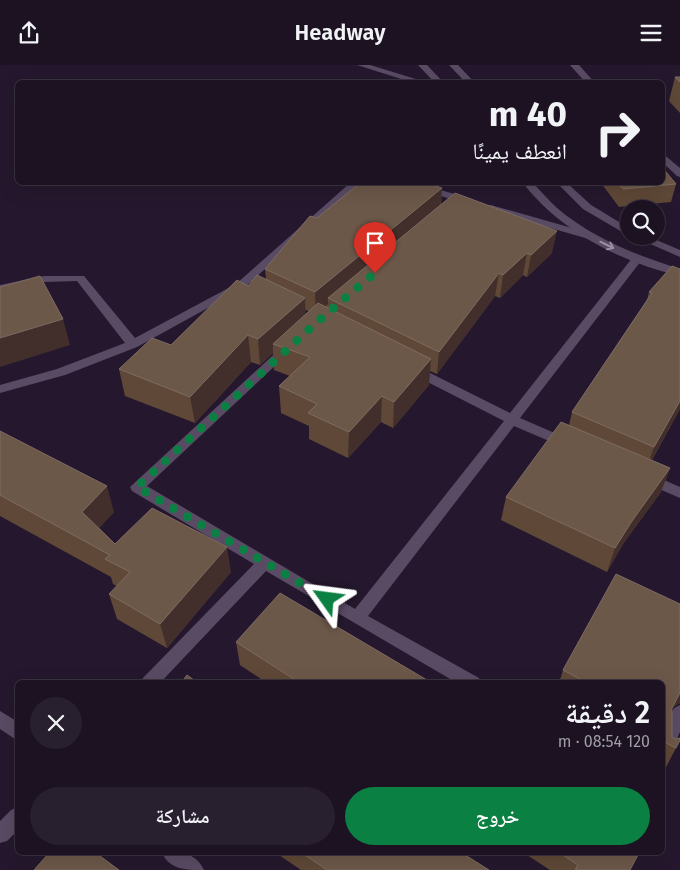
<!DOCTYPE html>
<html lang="ar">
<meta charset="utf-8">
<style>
body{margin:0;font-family:"Fira Sans","Noto Naskh Arabic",sans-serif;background:#29202f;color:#f1f3f6;direction:rtl;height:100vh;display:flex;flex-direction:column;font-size:19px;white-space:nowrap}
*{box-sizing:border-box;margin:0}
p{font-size:16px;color:#a09ea5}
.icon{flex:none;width:28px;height:28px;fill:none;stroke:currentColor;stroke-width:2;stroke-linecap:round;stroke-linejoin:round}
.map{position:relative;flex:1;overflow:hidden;direction:ltr}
.details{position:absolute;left:15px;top:615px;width:650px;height:175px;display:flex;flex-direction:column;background:#1c1222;border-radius:8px;box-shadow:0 5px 20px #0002,0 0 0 1px #3a3240;direction:rtl}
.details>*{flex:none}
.top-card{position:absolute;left:15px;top:15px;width:650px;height:105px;border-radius:8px;box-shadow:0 5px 20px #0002,0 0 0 1px #3a3240;direction:rtl;background:#1c1222;color:#f1f3f6;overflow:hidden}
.controls{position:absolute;left:620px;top:135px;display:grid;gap:10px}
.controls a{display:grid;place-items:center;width:45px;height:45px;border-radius:50%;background:#1c1222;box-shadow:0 5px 20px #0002,0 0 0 1px #3a3240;font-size:25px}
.pin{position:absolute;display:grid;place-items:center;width:42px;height:42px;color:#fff;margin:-51px -21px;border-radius:50% 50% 50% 0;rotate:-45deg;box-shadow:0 0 5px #0007}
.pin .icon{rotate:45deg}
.me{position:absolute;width:55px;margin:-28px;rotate:301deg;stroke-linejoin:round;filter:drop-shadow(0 0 4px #0008)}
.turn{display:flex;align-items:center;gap:18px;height:105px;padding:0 15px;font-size:22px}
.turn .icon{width:65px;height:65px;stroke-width:2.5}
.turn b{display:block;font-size:35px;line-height:42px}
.round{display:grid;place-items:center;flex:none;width:52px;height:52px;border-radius:26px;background:#29202f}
.overview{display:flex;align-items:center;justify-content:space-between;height:85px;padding:0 15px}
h1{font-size:30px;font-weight:600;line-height:38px}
.action{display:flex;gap:10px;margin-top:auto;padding:10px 15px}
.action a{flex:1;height:58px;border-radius:30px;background:#0b8043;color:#fff;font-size:20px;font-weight:600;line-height:58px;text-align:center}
.action a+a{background:#29202f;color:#f1f3f6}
header{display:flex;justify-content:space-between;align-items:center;height:65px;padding:0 15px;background:#1c1222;font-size:22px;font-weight:600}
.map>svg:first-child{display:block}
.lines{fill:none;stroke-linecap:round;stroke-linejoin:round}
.minor{fill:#594b64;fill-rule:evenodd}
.tertiary{fill:#594b64;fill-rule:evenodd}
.wall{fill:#5f4837;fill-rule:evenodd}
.shaded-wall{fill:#422f2c}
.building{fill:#6c5849;stroke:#7e6b62}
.oneway{stroke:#9b90a4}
.route{stroke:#0b8043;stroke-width:9;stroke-dasharray:0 16.2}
</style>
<header><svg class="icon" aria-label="menu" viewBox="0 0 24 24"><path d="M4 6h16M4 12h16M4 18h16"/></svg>Headway<svg class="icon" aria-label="share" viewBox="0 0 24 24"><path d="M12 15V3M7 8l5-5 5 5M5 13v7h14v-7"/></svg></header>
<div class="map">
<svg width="680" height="805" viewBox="0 0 680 805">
<rect width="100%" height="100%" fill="#25182e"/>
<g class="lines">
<path class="minor" d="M 357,0 L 370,0 L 429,18 L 414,18 Z
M 570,0 L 579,0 L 595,18 L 586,18 Z
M 662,88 L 680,103 L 680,112 L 677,111 L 662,97 Z
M 350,118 L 360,118 L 244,223 L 137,282 L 65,310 L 0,328 L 0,320 L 57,304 L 125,278 L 77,216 L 44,217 L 0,226 L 0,220 L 44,211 L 84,211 L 135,273 L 236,219 Z
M 402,118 L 416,118 L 472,134 L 473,136 L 472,138 L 464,138 L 404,120 Z
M 491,140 L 593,169 L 594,171 L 589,174 L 487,145 L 487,141 Z
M 637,191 L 642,194 L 641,196 L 520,353 L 573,376 L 575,379 L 573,382 L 563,382 L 514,361 L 368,551 L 479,613 L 481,618 L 457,618 L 266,506 L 160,618 L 141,618 L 143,613 L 254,499 L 132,426 L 130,422 L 284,280 L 288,279 L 294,283 L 147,421 L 355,544 L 504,356 L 410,308 L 408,305 L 410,302 L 418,302 L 510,348 L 633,192 Z
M 648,408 L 680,422 L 680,433 L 643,417 L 641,413 L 643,409 Z
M 680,640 L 680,667 L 668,693 L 662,695 L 662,667 L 674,643 Z
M 0,646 L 18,657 L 18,676 L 0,664 Z
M 18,742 L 18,765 L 7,776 L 0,778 L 0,756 L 11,745 Z
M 162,788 C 178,786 196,787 204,805 C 186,805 170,805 162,788 Z"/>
<path class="tertiary" d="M 418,0 L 427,0 L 444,18 L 435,18 Z
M 449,0 L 458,0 L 475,18 L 466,18 Z
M 523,118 L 533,118 C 541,126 548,135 557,143 C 592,173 636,190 680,204 L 680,211 C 621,197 561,167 523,118 Z
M 557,118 L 567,118 L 591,140 L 629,163 L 629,171 L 583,144 Z
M 632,171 L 647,171 L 680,185 L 680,192 Z"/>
</g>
<path class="wall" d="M 675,12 L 680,12 L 680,48 L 669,36 Z
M 601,118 L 662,118 L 676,119 L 671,137 L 619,142 Z
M 442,123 L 441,140 L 552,188 L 527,212 L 523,210 L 500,233 L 495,231 L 437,309 L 430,306 L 429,320 L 393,363 L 381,357 L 348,393 L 309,374 L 309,361 L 281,348 L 279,321 L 290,311 L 274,305 L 273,288 L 260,300 L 251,297 L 195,358 L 125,331 L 119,304 L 171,280 L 248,221 L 266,214 L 265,204 L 317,153 ZM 305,245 L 309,246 L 305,250 Z
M 680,204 L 680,344 L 652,395 L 670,403 L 661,427 L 623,479 L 607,507 L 501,455 L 506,432 L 569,360 L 572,347 L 647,235 L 649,227 Z
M 0,366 L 114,447 L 99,463 L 115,479 L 231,507 L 167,583 L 117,554 L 109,529 L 117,521 L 113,519 L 111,512 L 0,451 Z
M 680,539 L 680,638 L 673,642 L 672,643 L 672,672 L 676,683 L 664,706 L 662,705 L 662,618 L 559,618 L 563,605 Z
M 236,577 L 432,618 L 267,618 L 240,600 Z
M 276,788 L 462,788 L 489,805 L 301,805 Z
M 524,788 L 639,788 L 630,805 L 550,805 Z"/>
<path class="shaded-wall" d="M 442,123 L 440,145 L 328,233 L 328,239 L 316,250 L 315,227 Z
M 557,166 L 552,188 L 527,212 L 531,190 Z
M 527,188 L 523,210 L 500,233 L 503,210 Z
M 499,208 L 495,231 L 437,309 L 439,287 Z
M 305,233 L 306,258 L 273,279 L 273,288 L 260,300 L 258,274 Z
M 63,254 L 70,280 L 0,302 L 0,273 Z
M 248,270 L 251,297 L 195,358 L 190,332 Z
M 431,294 L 429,320 L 393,363 L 394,337 Z
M 382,331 L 381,357 L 348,393 L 349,367 Z
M 680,336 L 680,344 L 646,405 L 654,382 Z
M 670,403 L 661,427 L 623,479 L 607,507 L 615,483 L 632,456 Z
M 107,421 L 114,447 L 90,473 L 82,447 Z
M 227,482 L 231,507 L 167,583 L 160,559 Z
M 680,627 L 680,638 L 672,642 Z"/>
<path class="building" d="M 675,12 L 680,12 L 680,17 Z
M 662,102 L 676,119 L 623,124 L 618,118 L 662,118 Z
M 360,118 L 426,118 L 442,123 L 315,227 L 265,204 L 310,151 L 317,153 Z
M 455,128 L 557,166 L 531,190 L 527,188 L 503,210 L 499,208 L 439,287 L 328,233 Z
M 672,201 L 680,204 L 680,336 L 654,382 L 572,347 L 652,228 L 649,227 Z
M 257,210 L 305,233 L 258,274 L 248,270 L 190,332 L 119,304 L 152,273 L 171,280 L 237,215 L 248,221 Z
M 40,211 L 63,254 L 0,273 L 0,222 Z
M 318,238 L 431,294 L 394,337 L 382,331 L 349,367 L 308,348 L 317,339 L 279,321 L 310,292 L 273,279 Z
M 561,357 L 670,403 L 632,456 L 615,483 L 506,432 Z
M 0,366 L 107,421 L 82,447 L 115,479 L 152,443 L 227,482 L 160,559 L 109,529 L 130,507 L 105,494 L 110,490 L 0,430 Z
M 616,509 L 680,539 L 680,628 L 672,643 L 672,672 L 675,674 L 680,673 L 680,675 L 676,683 L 662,676 L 662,618 L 587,618 L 563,605 Z
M 280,528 L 432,618 L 300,618 L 236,577 Z
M 187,610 L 198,618 L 181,618 Z
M 49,788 L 96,788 L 119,805 L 34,805 Z
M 302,788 L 462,788 L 489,805 L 327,805 Z
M 560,788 L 639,788 L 630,805 L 575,805 L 578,800 Z"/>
<defs><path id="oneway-shaft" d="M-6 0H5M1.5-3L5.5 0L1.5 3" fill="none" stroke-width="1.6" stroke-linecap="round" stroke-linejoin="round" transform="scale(1.25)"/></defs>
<use class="oneway" href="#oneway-shaft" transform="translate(607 180) rotate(26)"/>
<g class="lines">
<path class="route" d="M 327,534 L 137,422 L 317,257 L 375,208"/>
</g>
</svg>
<div class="controls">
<a><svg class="icon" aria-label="search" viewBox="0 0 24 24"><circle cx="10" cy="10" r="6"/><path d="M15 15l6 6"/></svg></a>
</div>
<div class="pin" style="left:375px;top:208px;background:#d93025"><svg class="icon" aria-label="arrive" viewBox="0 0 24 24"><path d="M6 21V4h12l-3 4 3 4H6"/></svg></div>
<svg class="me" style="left:327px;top:534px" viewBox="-20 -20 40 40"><path d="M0-17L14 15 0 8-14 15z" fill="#0b8043" stroke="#fff" stroke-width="4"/></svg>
<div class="top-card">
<div class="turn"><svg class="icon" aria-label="right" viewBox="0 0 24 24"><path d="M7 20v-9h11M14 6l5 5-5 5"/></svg><div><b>40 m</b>انعطف يمينًا</div></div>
</div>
<section class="details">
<div class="overview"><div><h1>2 دقيقة</h1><p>120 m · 08:54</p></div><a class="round"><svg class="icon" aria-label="close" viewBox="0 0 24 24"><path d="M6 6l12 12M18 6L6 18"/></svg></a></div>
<div class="action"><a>خروج</a><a>مشاركة</a></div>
</section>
</div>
